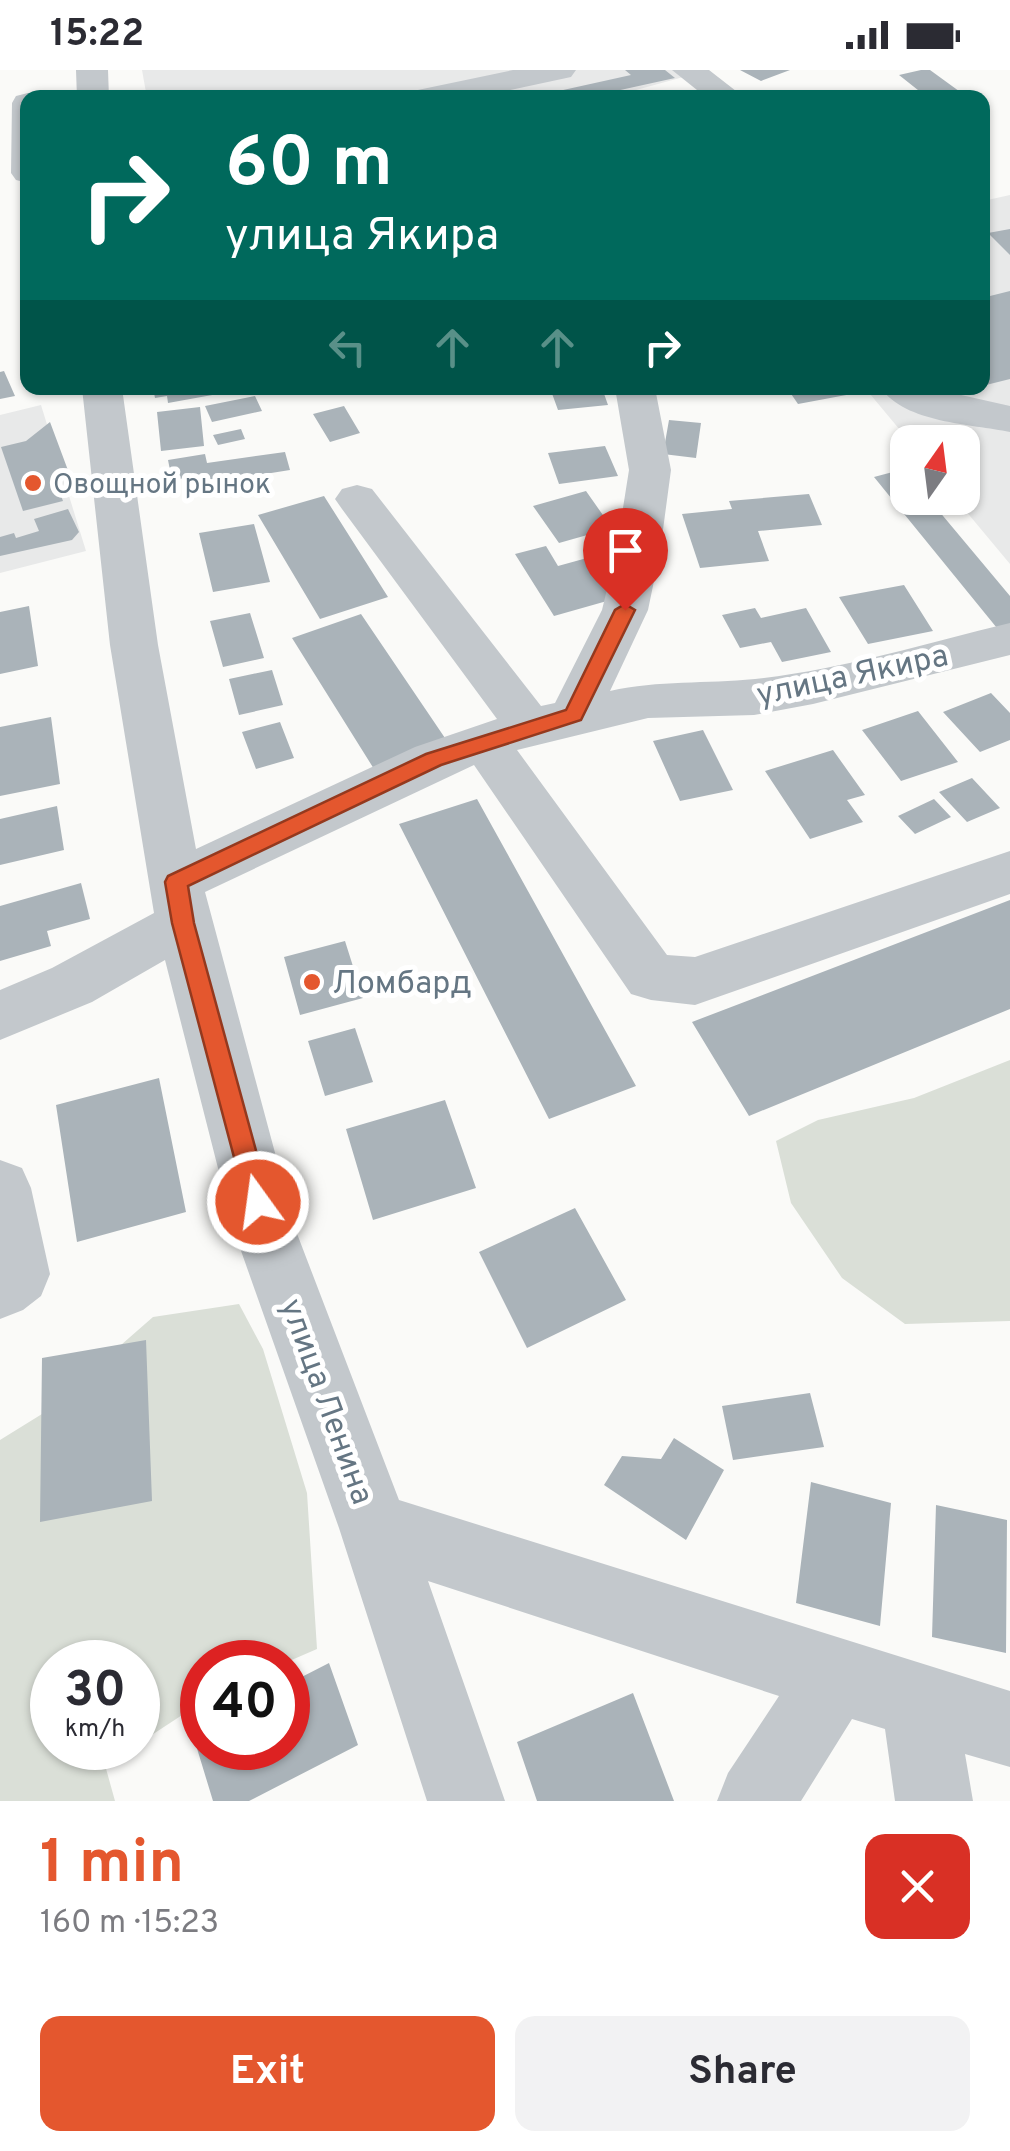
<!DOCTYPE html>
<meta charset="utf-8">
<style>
body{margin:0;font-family:Overpass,sans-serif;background:#f2f2f3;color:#2b2b33;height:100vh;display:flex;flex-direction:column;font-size:38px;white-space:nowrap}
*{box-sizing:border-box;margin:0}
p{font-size:32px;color:#7c7c81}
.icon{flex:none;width:55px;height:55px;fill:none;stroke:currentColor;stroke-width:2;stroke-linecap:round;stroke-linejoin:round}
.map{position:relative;height:1731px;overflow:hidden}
.details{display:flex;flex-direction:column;background:#fff;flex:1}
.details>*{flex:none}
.banner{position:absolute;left:20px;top:20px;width:970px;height:305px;border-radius:20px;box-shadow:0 2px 8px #0004;background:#00695c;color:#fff;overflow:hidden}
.needle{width:65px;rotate:14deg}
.fabs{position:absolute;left:890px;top:355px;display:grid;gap:20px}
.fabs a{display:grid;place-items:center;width:90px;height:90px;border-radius:20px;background:#fff;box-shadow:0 2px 8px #0004;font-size:50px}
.speed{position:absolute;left:30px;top:1570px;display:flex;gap:20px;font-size:50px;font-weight:700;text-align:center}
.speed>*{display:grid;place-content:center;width:130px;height:130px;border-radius:50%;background:#fff;box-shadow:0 2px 8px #0004;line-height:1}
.speed small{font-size:25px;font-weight:400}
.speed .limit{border:15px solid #d22;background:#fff;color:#111}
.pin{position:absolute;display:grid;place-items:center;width:85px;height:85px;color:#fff;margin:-102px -42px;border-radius:50% 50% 50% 0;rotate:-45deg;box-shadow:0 0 10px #0007}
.pin .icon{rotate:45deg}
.me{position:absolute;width:110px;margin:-55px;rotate:346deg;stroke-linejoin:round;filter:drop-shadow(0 0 8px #0008)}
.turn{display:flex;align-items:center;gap:35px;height:210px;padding:0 40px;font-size:45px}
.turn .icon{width:130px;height:130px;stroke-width:2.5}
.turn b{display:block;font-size:70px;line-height:85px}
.lanes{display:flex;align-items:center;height:95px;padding:0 40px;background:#0003;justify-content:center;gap:50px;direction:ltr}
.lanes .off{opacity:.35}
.round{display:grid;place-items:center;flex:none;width:105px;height:105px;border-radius:20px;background:#f2f2f3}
.headline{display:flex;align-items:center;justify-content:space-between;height:170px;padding:0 40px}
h1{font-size:60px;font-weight:700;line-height:75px;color:#e4572e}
.action{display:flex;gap:20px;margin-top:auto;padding:20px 40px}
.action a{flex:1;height:115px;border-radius:20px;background:#e4572e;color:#fff;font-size:40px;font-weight:700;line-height:115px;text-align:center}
.action a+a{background:#f2f2f3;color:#2b2b33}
.status{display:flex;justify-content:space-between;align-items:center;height:70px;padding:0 50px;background:#fff;direction:ltr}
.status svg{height:28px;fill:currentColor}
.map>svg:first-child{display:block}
.built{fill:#e8e9e9}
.green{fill:#dadfd7}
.building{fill:#aab3b9}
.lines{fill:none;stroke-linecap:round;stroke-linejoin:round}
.minor{fill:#c3c8cc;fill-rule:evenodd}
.route{fill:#e4572e;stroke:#94391e;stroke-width:2.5}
.poi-dot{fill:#e4572e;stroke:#fff;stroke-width:4}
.labels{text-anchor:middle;stroke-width:10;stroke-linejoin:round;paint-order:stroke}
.far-poi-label{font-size:28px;fill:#657683;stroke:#fff;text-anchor:start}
.street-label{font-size:32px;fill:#657683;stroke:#fff}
.poi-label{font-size:32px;fill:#657683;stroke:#fff;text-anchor:start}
</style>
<div class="status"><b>15:22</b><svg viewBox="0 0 49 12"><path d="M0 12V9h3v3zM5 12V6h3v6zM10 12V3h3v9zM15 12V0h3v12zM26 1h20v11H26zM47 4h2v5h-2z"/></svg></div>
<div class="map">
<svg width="1010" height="1731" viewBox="0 0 1010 1731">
<rect width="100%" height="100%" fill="#fafaf8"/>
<path class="built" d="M 142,0 L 679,0 L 687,6 L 607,28 L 147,28 Z
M 1010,125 L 1010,494 L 955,428 L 962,428 L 962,372 L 910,372 L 865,318 L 982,318 L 983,131 Z
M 41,335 L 86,481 L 0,503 L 0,345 Z"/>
<path class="green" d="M 1010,990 L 1010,1251 L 905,1254 L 842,1208 L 791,1133 L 776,1071 L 818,1050 L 914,1028 Z
M 239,1234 L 263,1279 L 307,1423 L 317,1579 L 287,1592 L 202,1592 L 202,1632 L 138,1674 L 138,1592 L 52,1592 L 52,1678 L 132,1678 L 105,1695 L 115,1731 L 0,1731 L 0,1370 L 42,1344 L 153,1247 Z"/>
<path class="building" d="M 625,0 L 665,0 L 675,8 L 584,28 L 527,28 L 631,5 Z
M 740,0 L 790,0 L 761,11 Z
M 921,0 L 930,0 L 963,24 L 928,28 L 899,5 Z
M 1010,159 L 1010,185 L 988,163 Z
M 1010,221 L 1010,309 L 982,316 L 982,228 Z
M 4,301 L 15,326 L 0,329 L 0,302 Z
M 153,318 L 240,318 L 240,320 L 168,333 L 167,326 L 155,328 Z
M 550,318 L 602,318 L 608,335 L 558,340 Z
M 787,318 L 852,318 L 857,323 L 798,334 Z
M 255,326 L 262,341 L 212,352 L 205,336 Z
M 344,336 L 360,363 L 330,372 L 313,344 Z
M 200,337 L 204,376 L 161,381 L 157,342 Z
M 669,350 L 701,353 L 696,388 L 663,384 Z
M 50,352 L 69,403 L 54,407 L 63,431 L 23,441 L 1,377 L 26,371 Z
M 241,359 L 245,369 L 218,375 L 213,365 Z
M 605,376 L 618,406 L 559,414 L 548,383 Z
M 285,382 L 290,400 L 209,413 L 207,405 L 172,410 L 168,390 L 205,384 L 207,393 Z
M 904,399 L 908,428 L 928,428 L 1010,526 L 1010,560 L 1001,563 L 874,407 Z
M 586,421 L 612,458 L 559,473 L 533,436 Z
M 809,424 L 822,455 L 758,461 L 769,491 L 700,498 L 682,444 L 732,439 L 729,431 Z
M 324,426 L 388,527 L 320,549 L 258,445 Z
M 68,439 L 79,462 L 72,470 L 0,486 L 0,467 L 14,463 L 16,468 L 39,461 L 34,449 Z
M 254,454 L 270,512 L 213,522 L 199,463 Z
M 546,476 L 558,496 L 587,488 L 614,529 L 554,546 L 515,484 Z
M 904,515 L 933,561 L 868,574 L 839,527 Z
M 29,536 L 38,596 L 0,604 L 0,542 Z
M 755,538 L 761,548 L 806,538 L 831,582 L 782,592 L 771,572 L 740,578 L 722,545 Z
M 250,543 L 264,588 L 223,597 L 210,551 Z
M 361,544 L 447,671 L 374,699 L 292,568 Z
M 272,600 L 283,635 L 239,645 L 229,609 Z
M 991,623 L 1010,643 L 1010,670 L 980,682 L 943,642 Z
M 918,641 L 958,692 L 901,711 L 862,660 Z
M 51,647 L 60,714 L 0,726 L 0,657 Z
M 280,652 L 294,688 L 256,699 L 242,662 Z
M 703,660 L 733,720 L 680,731 L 653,671 Z
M 833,680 L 865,725 L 847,730 L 863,752 L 810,769 L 765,701 Z
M 972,708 L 1000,738 L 967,752 L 939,722 Z
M 477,729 L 636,1016 L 549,1049 L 399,754 Z
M 934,729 L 951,747 L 915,764 L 898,746 Z
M 57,736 L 64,780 L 0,795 L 0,749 Z
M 81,813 L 90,849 L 47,861 L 51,876 L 0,891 L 0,836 Z
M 1010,830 L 1010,939 L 749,1046 L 692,952 Z
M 345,871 L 363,928 L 300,945 L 284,887 Z
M 355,958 L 373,1012 L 325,1026 L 308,971 Z
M 159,1008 L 186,1142 L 77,1172 L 56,1035 Z
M 445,1030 L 476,1118 L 373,1150 L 346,1059 Z
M 575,1138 L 626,1230 L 527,1278 L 479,1182 Z
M 146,1270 L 152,1431 L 40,1452 L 42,1288 Z
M 810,1323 L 824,1377 L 733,1390 L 722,1336 Z
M 674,1368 L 724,1400 L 686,1470 L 604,1415 L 622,1386 L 661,1389 Z
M 811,1412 L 891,1433 L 880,1556 L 796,1533 Z
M 936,1435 L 1007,1450 L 1006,1583 L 932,1567 Z
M 329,1593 L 358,1675 L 249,1731 L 213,1731 L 192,1662 L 202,1657 L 202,1678 L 288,1678 L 288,1614 Z
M 633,1623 L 674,1731 L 537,1731 L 517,1672 Z"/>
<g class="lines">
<path class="minor" d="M 76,0 L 108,0 L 109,28 L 77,28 Z
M 513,0 L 576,0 L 571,7 L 473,28 L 408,28 L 413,21 Z
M 672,0 L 709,0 L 745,28 L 707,28 Z
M 28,23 L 40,28 L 28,28 L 28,113 L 16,110 L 11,103 L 12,33 L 16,26 Z
M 82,318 L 122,318 L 158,575 L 196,779 L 415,677 L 497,649 L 342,439 L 335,429 L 342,419 L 357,415 L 372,419 L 541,636 L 555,633 L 602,540 L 616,482 L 629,400 L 615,318 L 655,318 L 671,400 L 660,482 L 648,540 L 610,621 C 659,610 706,614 755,609 C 841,600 926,573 1010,553 L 1010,585 L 813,634 L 754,645 L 648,648 L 517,680 L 667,885 L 695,887 L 1010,781 L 1010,824 L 695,935 L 651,930 L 631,924 L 474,695 L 205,822 L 296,1161 L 399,1430 L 1010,1621 L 1010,1697 L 965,1684 L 973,1731 L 895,1731 L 885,1659 L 852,1649 L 801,1731 L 717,1731 L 728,1703 L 779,1626 L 428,1511 L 505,1731 L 427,1731 L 339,1458 L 234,1161 L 165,890 L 92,932 L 0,970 L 0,920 L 52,898 L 154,843 L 110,575 Z
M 881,318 L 930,318 L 1010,336 L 1010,362 C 972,354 905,353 881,318 Z
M 0,1090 L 22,1098 L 31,1118 L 50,1204 L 41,1226 L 23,1240 L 0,1249 Z"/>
</g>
<path class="route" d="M 625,534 L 635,540 L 581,650 L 441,695 L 188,816 L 194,853 L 270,1132 L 267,1140 L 258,1144 L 248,1140 L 172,853 L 165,812 L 168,806 L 426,684 L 566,640 L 615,540 Z"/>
<g class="poi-dot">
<circle cx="33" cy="413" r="10"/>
<circle cx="312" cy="912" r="10"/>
</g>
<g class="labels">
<g class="far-poi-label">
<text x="53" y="423">Овощной рынок</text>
</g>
<g class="street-label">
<text transform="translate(852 604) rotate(-12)" y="11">улица Якира</text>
<text transform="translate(328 1331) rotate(70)" y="11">улица Ленина</text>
</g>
<g class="poi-label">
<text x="332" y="923">Ломбард</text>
</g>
</g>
</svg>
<div class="fabs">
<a><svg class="needle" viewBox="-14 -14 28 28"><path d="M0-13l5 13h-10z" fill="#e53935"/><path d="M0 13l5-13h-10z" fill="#7c7c81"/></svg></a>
</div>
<div class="speed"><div>30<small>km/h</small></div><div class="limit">40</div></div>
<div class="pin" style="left:625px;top:540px;background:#d93025"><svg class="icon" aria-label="arrive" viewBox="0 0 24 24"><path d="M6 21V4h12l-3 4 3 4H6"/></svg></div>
<svg class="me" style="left:258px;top:1132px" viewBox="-20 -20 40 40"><circle r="17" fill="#e4572e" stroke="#fff" stroke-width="3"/><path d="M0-11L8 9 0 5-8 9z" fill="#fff"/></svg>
<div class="banner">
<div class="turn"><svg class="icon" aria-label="right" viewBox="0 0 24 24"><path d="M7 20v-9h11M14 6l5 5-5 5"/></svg><div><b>60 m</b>улица Якира</div></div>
<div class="lanes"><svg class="icon off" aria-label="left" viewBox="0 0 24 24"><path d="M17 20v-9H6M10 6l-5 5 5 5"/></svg><svg class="icon off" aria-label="ahead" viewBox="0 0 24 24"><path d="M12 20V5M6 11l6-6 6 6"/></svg><svg class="icon off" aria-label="ahead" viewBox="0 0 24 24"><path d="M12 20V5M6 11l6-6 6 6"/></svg><svg class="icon" aria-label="right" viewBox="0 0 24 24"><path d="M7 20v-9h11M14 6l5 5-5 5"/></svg></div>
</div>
</div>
<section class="details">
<div class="headline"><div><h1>1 min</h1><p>160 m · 15:23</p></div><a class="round" style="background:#d93025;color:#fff"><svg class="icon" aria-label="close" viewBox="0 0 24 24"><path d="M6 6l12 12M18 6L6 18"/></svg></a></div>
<div class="action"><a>Exit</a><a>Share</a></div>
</section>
